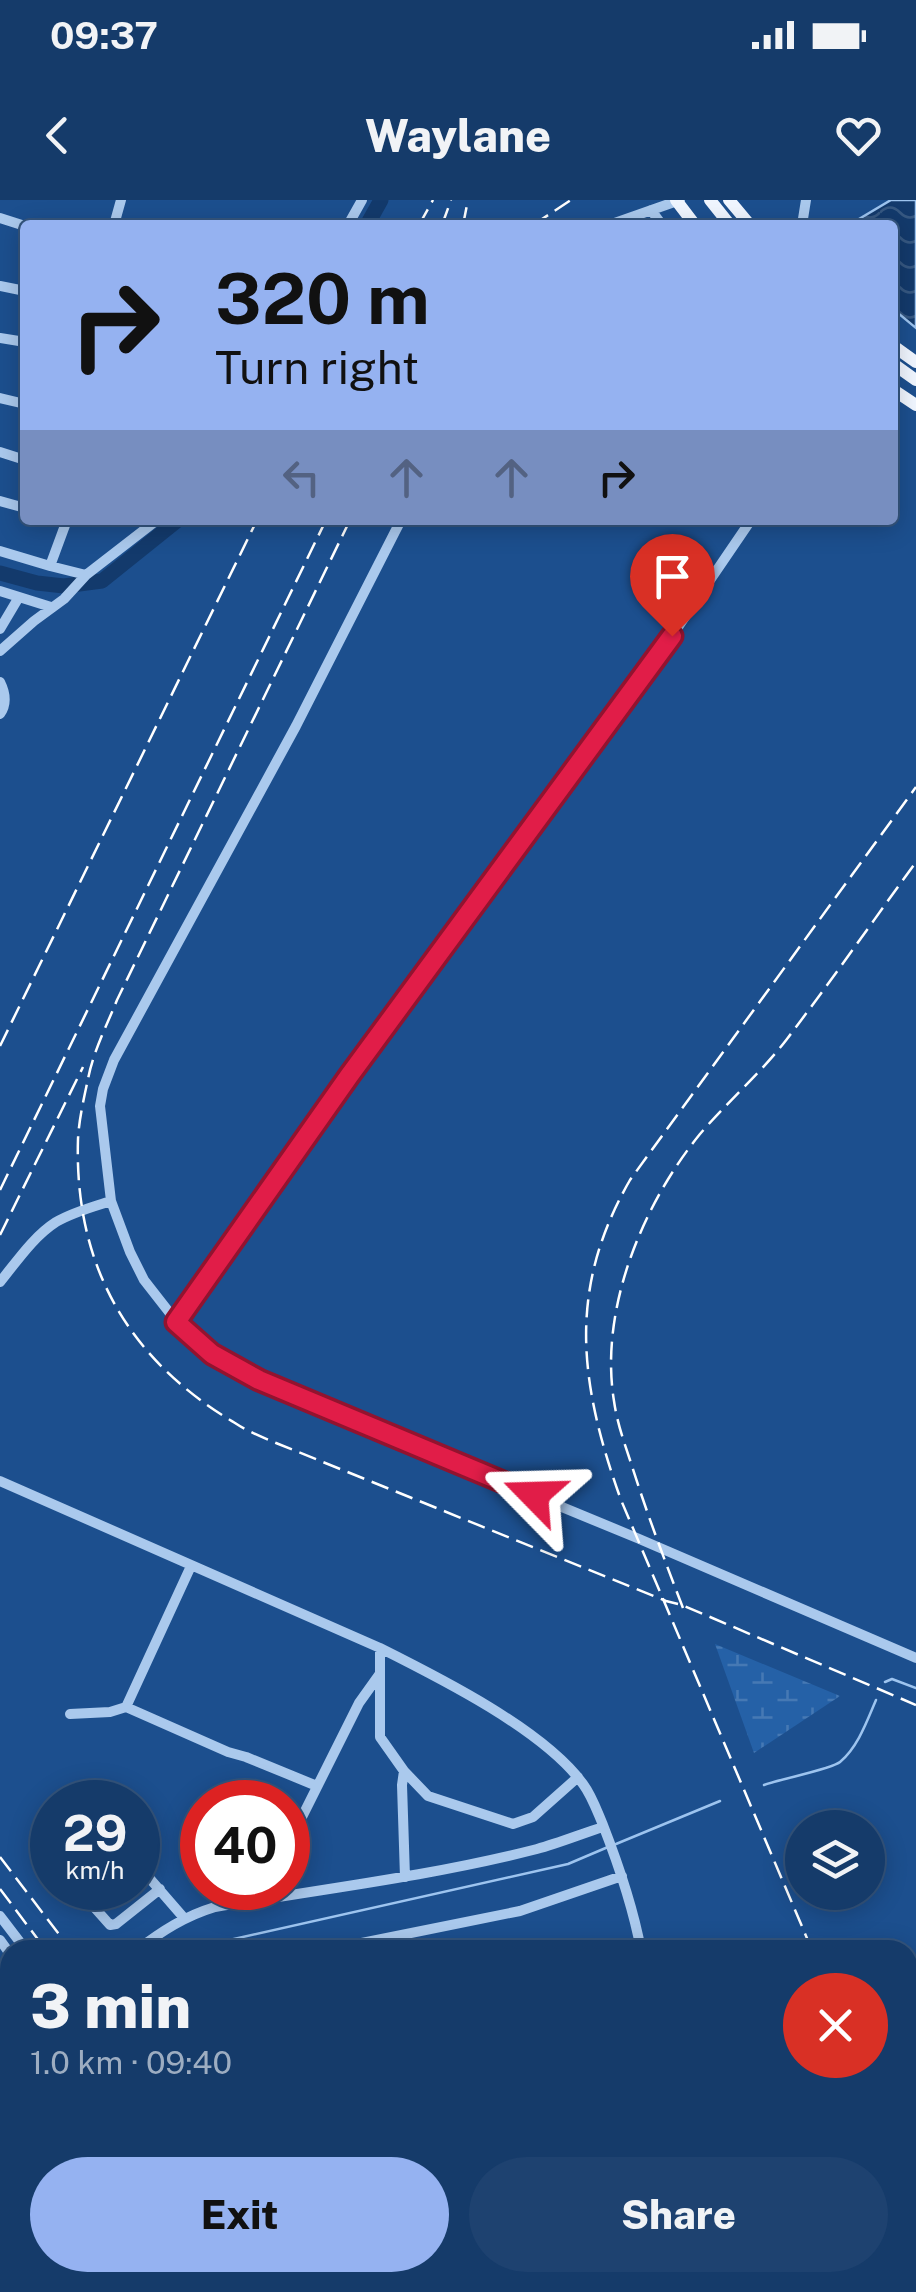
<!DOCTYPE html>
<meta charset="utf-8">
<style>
body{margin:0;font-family:"Public Sans",sans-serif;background:#1e4270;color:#f1f3f6;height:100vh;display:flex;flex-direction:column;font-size:38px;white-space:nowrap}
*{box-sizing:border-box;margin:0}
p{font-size:32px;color:#9dadc1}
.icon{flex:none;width:55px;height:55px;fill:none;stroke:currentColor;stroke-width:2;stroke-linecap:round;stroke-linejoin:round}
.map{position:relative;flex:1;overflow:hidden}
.details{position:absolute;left:0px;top:1740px;width:918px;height:352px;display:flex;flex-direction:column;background:#153b6a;border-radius:30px 30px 0 0;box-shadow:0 5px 25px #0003,0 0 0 2px #34557e}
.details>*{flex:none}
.banner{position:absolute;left:20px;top:20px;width:878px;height:305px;border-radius:10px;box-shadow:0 5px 25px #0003,0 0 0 2px #34557e;background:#95b2f1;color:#111;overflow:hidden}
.buttons{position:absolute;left:785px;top:1610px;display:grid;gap:20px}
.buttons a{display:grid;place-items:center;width:100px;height:100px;border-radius:50%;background:#153b6a;box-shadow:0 5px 25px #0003,0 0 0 2px #34557e;font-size:50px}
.speed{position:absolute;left:30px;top:1580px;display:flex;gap:20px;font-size:50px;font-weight:700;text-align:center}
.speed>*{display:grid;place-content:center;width:130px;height:130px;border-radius:50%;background:#153b6a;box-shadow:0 5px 25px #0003,0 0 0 2px #34557e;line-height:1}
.speed small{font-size:25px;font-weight:400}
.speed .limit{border:15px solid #d22;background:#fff;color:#111}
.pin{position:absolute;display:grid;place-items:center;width:85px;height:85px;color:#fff;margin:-102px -42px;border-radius:50% 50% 50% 0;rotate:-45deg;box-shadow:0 0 10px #0007}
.pin .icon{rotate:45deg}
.me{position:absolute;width:110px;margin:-55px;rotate:292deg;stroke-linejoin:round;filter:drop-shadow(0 0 8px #0008)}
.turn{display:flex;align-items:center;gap:35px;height:210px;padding:0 30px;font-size:45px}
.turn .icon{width:130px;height:130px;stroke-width:2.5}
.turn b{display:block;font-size:70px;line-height:85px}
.lanes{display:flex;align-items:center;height:95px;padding:0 30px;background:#0003;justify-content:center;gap:50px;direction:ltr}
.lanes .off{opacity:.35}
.round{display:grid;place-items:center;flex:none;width:105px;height:105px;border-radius:52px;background:#1e4270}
.headline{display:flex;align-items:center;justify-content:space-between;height:170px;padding:0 30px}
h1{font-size:60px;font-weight:800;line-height:75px}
.action{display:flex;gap:20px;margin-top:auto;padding:20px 30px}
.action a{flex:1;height:115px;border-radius:60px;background:#95b2f1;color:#111;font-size:40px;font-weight:800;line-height:115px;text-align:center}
.action a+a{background:#1e4270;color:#f1f3f6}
.status{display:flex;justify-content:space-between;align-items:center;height:70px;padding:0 50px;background:#153b6a;direction:ltr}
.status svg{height:28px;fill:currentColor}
header{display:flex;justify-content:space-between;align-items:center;height:130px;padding:0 30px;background:#153b6a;font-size:45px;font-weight:800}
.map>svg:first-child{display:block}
.wetland{fill:url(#wetland-marsh)}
.water{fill:url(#water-waves);stroke:#9dc4ef;stroke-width:2.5}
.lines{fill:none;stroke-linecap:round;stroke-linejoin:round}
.stream{stroke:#9dc4ef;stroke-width:2.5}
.river{stroke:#133a6c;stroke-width:15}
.minor{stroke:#aac9ed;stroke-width:10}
.major{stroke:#f0f6ff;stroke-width:12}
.rail{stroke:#fff;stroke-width:2.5;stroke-dasharray:18 8;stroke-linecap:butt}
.route-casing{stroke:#92132f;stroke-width:25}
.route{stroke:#e11d48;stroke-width:18}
</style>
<div class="status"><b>09:37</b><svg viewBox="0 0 49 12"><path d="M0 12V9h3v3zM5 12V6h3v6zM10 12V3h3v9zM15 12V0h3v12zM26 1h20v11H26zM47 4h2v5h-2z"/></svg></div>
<header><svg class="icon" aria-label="back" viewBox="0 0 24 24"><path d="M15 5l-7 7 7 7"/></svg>Waylane<svg class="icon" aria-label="heart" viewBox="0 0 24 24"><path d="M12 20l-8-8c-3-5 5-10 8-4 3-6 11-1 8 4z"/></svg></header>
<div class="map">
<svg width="916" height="2092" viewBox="0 0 916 2092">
<defs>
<pattern id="wetland-marsh" width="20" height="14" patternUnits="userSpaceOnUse" patternTransform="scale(2.5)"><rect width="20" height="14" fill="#2561a7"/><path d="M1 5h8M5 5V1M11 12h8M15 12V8" fill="none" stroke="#4679b4"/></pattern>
<pattern id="water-waves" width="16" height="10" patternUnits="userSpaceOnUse" patternTransform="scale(2.5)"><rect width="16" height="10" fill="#133a6c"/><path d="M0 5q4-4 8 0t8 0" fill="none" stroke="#365882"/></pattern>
</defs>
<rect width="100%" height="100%" fill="#1c4f8e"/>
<path class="wetland" d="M 715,1444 L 840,1496 L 754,1553 Z"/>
<path class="water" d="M 891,0 L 916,0 L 916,128 L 893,109 L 892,25 L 849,25 Z"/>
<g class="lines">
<path class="stream" d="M 885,1482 L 892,1479 L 916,1488
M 764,1585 C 780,1579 832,1569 840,1562 C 858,1547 867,1521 876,1500
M 616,1644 L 720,1601
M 204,1750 L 216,1743 L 568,1664 L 608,1647
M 82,2082 L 86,2092"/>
<path class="river" d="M 367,25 L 381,0
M 0,373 L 37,383 L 64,386 L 102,381 L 178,320"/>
<path class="minor" d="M 651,10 L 662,25
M 0,18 L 25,26
M 114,25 L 121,0
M 348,25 L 362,0
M 609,25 L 680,0
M 802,25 L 806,0
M 0,86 L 25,91
M 0,138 L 25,142
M 0,198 L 25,204
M 0,252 L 25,260
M 0,301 L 25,308
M 401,320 L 296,526 L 114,860 L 103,889 L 100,906 L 111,1001 L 130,1052 L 144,1080 L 176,1121 L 212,1154 L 234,1168 L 293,1196 L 637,1338 L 916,1458
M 0,351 L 50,366
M 86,375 L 157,320
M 0,391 L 51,407
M 0,429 L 19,397
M 0,451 L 34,421 L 64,399 L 86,375 L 50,366 L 67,320
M 0,482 C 5,492 7,504 0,514
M 0,1082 C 17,1061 34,1036 56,1022 C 73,1012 92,1007 111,1001
M 176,1121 L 349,876 L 657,458 L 751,320
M 0,1281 L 380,1448 C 440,1478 544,1530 583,1584 C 592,1596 597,1611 603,1625 C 619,1666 633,1707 641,1750
M 380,1448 L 380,1537 L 404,1571 L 428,1596 L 513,1624 L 533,1617 L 578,1577
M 126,1507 L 228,1552 L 246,1557 L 317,1586
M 70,1514 L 110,1512 L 126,1507 L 191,1366
M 404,1571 L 402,1585 L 405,1677
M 288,1645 L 359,1503 L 379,1475
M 138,1665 L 184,1718
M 77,1688 L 110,1725 L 116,1724 L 160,1689
M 0,1716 L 26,1750
M 0,1740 L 10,1754
M 137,1750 C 162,1731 185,1716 215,1707 C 323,1689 431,1676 537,1649 C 559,1643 581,1634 603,1627
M 327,1750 L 520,1711 L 622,1676
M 0,1890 L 10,1904
M 99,2082 L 103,2092
M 544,2082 L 551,2092
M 596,2082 L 603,2092
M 656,2082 L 663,2092
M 682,2082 L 684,2092"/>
<path class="major" d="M 676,0 L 695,25
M 710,0 L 730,25
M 729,0 L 750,25
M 892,145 L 916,162
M 892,163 L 916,180
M 892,189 L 916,205"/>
<path class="rail" d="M 419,25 L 433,0
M 442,25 L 451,0
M 463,25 L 468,0
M 533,25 L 571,0
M 350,320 L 117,800 C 107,825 93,852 88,879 C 84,898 79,919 78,939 C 74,1064 127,1159 235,1223 C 247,1231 262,1237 276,1243 L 666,1401 L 682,1405 L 916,1505
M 0,846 L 257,320
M 0,990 L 326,320
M 0,1035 L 83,867
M 683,1408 C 665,1361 647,1314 632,1266 C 625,1245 617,1223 614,1201 C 599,1109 643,1004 700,934 C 728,901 761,873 787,839 C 831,781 873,721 916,662
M 0,1657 L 71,1750
M 0,1689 L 46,1750
M 812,1750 L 621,1300 C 580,1185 566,1091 630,980 L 916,587
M 908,1937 L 916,1957
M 908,2027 L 916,2050
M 184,2082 L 187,2092
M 238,2082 L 245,2092
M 396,2082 L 403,2092"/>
</g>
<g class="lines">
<g class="route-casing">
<path id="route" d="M 534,1295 L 259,1180 L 212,1154 L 176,1122 L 349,876 L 672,436"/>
</g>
<use href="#route" class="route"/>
</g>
</svg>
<div class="buttons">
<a><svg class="icon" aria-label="layers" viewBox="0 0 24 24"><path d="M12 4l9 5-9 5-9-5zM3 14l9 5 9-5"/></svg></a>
</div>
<div class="speed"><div>29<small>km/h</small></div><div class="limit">40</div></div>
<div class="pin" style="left:672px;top:436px;background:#d93025"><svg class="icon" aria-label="arrive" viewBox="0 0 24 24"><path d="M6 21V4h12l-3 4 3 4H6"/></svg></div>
<svg class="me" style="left:534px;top:1295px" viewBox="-20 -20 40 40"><path d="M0-17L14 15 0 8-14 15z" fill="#e11d48" stroke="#fff" stroke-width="4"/></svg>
<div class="banner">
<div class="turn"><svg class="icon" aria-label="right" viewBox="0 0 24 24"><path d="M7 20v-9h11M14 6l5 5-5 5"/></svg><div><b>320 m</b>Turn right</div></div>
<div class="lanes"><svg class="icon off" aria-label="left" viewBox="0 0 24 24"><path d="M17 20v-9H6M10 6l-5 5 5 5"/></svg><svg class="icon off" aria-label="ahead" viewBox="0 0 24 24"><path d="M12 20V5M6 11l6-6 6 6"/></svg><svg class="icon off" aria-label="ahead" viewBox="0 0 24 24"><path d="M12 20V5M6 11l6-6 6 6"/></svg><svg class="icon" aria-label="right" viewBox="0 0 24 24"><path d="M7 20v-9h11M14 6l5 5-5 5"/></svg></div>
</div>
<section class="details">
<div class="headline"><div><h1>3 min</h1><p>1.0 km · 09:40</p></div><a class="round" style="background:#d93025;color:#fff"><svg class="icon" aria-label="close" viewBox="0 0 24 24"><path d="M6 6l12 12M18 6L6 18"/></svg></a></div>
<div class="action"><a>Exit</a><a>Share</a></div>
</section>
</div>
